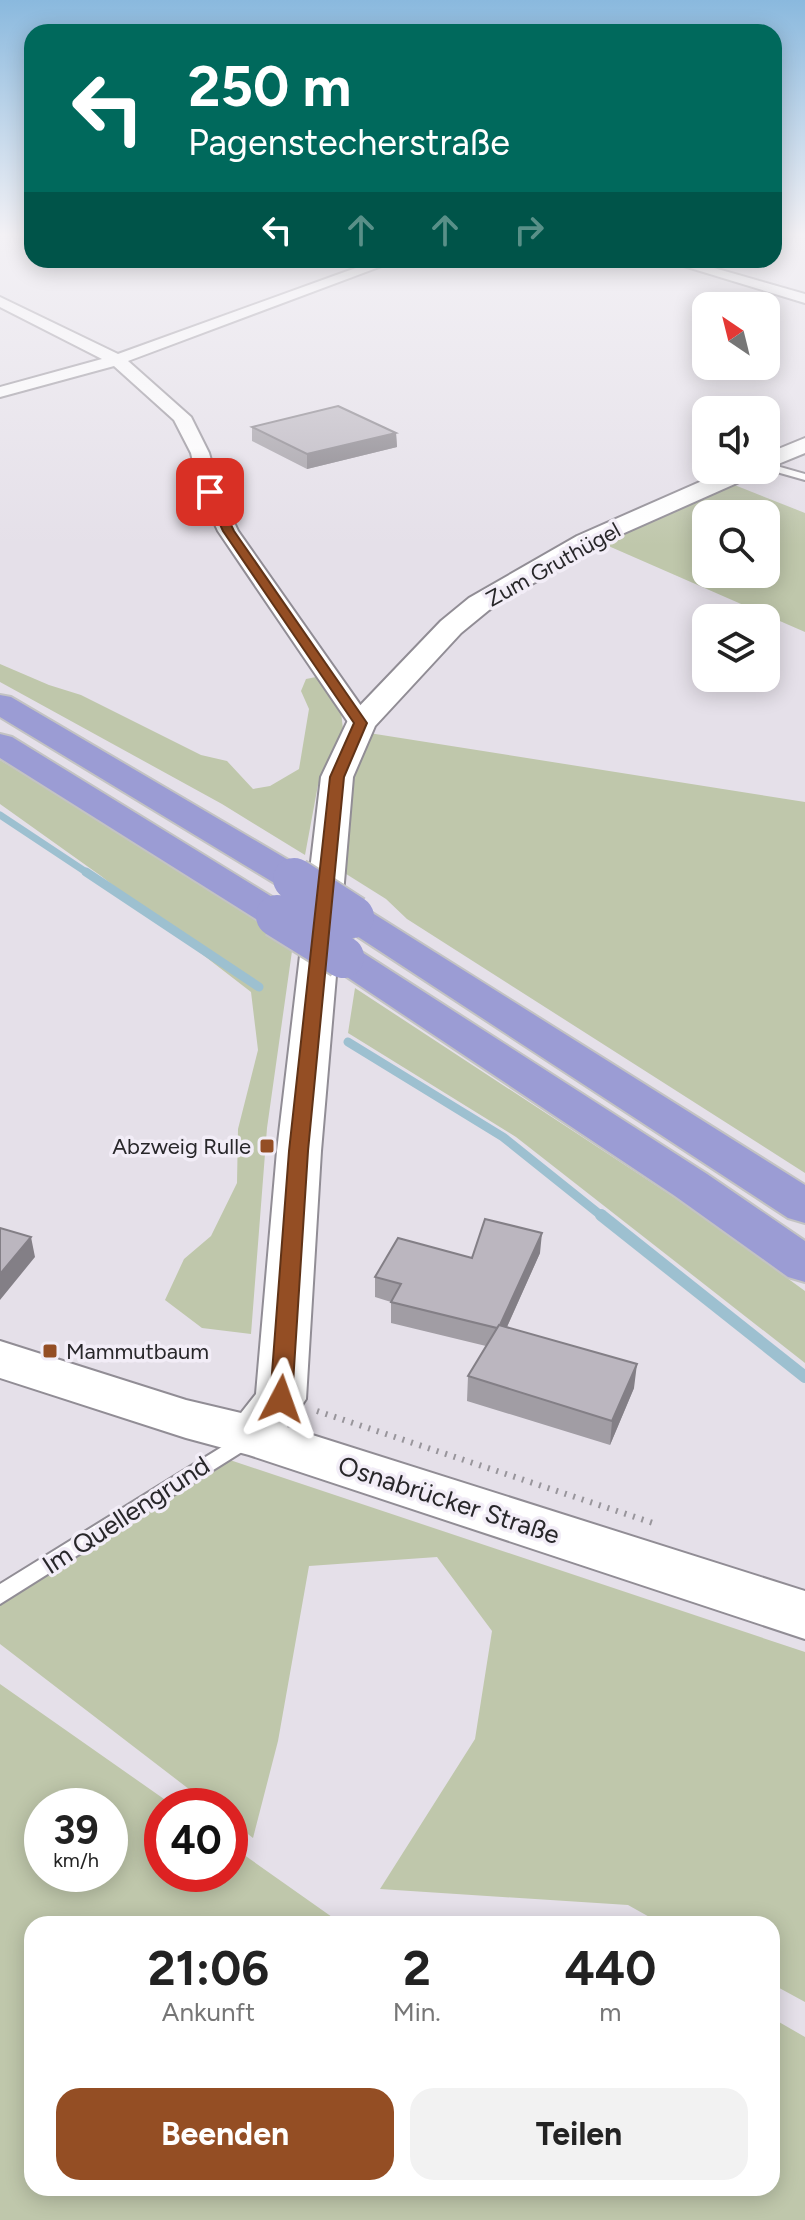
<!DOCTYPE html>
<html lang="de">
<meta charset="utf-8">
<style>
body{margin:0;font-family:Figtree,sans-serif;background:#f2f2f2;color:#222;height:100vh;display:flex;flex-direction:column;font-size:30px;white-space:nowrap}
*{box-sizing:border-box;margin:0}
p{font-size:26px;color:#767676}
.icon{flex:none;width:44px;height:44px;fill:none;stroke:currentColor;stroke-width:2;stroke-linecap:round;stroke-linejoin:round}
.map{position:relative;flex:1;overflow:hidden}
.sheet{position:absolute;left:24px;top:1916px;width:756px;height:280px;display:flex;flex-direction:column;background:#fff;border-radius:24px;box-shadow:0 4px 20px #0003}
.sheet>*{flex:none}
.hud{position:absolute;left:24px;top:24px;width:758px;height:244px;border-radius:24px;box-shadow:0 4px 20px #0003;background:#00695c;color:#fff;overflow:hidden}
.needle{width:52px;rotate:325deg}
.controls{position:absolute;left:692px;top:292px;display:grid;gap:16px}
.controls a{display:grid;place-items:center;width:88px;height:88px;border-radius:16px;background:#fff;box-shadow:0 4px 20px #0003;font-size:40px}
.speed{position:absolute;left:24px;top:1788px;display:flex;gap:16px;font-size:40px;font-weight:700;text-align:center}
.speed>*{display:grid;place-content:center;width:104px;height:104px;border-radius:50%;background:#fff;box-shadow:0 4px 20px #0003;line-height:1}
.speed small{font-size:20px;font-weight:400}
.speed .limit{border:12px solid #d22;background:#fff;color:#111}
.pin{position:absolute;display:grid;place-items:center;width:68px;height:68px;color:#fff;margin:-34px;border-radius:16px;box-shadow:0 4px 12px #0006}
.me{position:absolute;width:88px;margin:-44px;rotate:4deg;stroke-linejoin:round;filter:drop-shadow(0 0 6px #0008)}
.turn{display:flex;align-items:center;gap:28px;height:168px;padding:0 32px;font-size:36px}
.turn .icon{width:104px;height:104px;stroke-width:2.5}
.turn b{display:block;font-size:56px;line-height:68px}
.lanes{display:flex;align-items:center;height:76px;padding:0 32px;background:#0003;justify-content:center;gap:40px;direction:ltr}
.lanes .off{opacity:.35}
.eta{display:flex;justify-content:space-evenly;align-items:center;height:136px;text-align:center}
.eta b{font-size:48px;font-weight:700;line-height:56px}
.action{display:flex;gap:16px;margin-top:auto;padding:16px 32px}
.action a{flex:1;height:92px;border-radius:24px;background:#944e24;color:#fff;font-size:32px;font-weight:700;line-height:92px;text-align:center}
.action a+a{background:#f2f2f2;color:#222}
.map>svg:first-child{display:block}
.green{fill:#bfc7ab;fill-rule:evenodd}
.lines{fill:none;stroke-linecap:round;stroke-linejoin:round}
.stream-far2{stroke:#9dc0d0;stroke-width:7}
.stream-far1{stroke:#9dc0d0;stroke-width:9}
.stream{stroke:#9dc0d0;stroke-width:12}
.service-casing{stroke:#918d95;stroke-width:4}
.minor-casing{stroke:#918d95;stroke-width:4}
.tertiary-casing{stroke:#918d95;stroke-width:4}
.trunk-casing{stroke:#c3c3c3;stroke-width:4}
.path{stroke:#98959b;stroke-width:6;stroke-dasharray:2 7;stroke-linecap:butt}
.service{fill:#fff;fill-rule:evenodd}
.minor{fill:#fff;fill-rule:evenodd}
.tertiary{fill:#fff;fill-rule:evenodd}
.trunk{fill:#9b9cd4;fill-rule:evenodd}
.trunk-bridge-casing{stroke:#c3c3c3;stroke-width:46;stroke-linecap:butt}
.trunk-bridge{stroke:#9b9cd4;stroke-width:42}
.wall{fill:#a19da4}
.shaded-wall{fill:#837f86}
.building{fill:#bbb6bf;stroke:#837f86;stroke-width:2}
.route{fill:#944e24;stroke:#603317;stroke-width:2}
.poi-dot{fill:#944e24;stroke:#f2edf7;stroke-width:3}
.labels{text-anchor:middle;stroke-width:7;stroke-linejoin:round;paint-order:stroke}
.street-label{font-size:22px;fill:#28272a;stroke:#f2edf7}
.poi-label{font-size:22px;fill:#28272a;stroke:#f2edf7;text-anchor:end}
.near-street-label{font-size:26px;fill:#28272a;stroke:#f2edf7}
</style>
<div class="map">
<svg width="805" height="2220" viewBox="0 0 805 2220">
<rect width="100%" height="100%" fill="#e5e0e9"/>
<path class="green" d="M 727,482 L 805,513 L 805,632 L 597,541 ZM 706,514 L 766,514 L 766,574 L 706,574 Z
M 0,664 L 49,685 L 81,695 L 201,755 L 227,761 L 253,789 L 270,786 L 299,769 L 309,709 L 301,691 L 306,679 L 321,676 L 340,704 L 343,729 L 318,785 L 305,855 L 222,804 L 0,682 Z
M 369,733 L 805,802 L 805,1173 L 407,919 L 386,899 L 335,867 L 349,775 Z
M 0,760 L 200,881 L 293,944 L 267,1128 L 251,1334 L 202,1328 L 165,1300 L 184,1259 L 211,1236 L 237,1183 L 238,1129 L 258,1050 L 251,992 L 101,876 L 0,804 Z
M 355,988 L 689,1207 L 805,1291 L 805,1363 L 516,1137 L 348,1033 Z
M 218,1456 L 805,1652 L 805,2002 L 772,1984 L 772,1924 L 662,1924 L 628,1905 L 380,1889 L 475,1739 L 492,1631 L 437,1557 L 309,1566 L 278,1741 L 253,1838 L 230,1820 L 230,1806 L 211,1806 L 0,1644 L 0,1595 Z
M 0,1684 L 174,1806 L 162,1806 L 162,1874 L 230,1874 L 230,1845 L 332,1917 L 456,1924 L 32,1924 L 32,2188 L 772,2188 L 772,2018 L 805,2037 L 805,2220 L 0,2220 ZM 42,1806 L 110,1806 L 110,1874 L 42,1874 Z"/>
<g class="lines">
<path class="stream-far2" d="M 0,815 L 89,874"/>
<path class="stream-far1" d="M 86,872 L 259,987
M 348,1042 L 503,1137 L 603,1217"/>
<path class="stream" d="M 601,1215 L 805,1377"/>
<g class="service-casing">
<path id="service" d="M 766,463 L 805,474 L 805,480 L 766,469 Z
M 246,1432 L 253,1435 L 256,1440 L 253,1445 L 0,1604 L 0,1584 Z"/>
</g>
<g class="minor-casing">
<path id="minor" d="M 378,260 L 398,260 L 128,361 L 191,417 L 209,453 L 220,492 L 238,531 L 373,723 L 370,728 L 352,728 L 218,531 L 200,492 L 191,453 L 174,420 L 114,366 L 0,397 L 0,387 L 102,359 L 0,307 L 0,297 L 118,354 Z
M 664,260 L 686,260 L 805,294 L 805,303 Z"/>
</g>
<g class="tertiary-casing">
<path id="tertiary" d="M 805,438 L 805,453 L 766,469 L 766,454 Z
M 727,470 L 759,470 L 755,475 L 595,546 L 489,610 L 461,633 L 375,726 L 353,777 L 321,1151 L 306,1399 L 287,1427 L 805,1591 L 805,1639 L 249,1455 L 186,1438 L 0,1378 L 0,1341 L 186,1400 L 241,1413 L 256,1394 L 277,1151 L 321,777 L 350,716 L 441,621 L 469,598 L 577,536 Z"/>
</g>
<g class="trunk-casing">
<path id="trunk" d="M 0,695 L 11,697 L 307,871 L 312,879 L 307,887 L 294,890 L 281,887 L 0,717 Z
M 0,734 L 12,737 L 290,908 L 296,916 L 290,924 L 277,927 L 264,924 L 0,758 Z
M 353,906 L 366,909 L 805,1185 L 805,1223 L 788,1218 L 340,925 L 334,917 L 340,909 Z
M 343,945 L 357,949 L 707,1174 L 805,1241 L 805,1282 L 788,1277 L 675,1196 L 329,965 L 323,957 L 329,949 Z"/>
</g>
<path class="path" d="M 317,1411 L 653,1523"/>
<use href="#service" class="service"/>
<use href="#minor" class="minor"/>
<use href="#tertiary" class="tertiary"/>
<use href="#trunk" class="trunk"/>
<g class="trunk-bridge-casing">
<path id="trunk-bridge" d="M 294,879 L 353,917
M 277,916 L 343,957"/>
</g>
<use href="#trunk-bridge" class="trunk-bridge"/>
</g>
<path class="wall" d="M 252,427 L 396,433 L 397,447 L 307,469 L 252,441 Z
M 540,1253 L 507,1327 L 634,1388 L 610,1445 L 467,1401 L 468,1376 L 486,1346 L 391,1323 L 391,1302 L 375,1297 L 375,1277 L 472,1258 Z"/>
<path class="shaded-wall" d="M 396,433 L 397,447 L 307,469 L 307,454 Z
M 542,1233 L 540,1253 L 497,1349 L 498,1329 Z
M 31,1237 L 35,1257 L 0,1300 L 0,1274 Z
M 637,1364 L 634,1388 L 610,1445 L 612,1421 Z"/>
<path class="building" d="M 338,406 L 396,433 L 307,454 L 252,427 Z
M 485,1219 L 542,1233 L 500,1325 L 499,1325 L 497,1328 L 391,1302 L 401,1284 L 375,1277 L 398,1238 L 472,1258 Z
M 0,1228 L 31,1237 L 0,1274 Z
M 499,1325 L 637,1364 L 612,1421 L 468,1376 Z"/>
<linearGradient id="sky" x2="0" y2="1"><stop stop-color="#8ab9de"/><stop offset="0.43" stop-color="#f3f1f5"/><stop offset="1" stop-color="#f3f1f5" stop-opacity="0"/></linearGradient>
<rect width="805" height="546" fill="url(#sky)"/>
<path class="route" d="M 210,489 L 215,492 L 234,531 L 367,723 L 344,777 L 308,1151 L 292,1399 L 289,1405 L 281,1407 L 274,1405 L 270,1399 L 289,1151 L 330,777 L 354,723 L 223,531 L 205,492 Z"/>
<g class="poi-dot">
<rect x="259" y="1138" width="16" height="16" rx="4"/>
<rect x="42" y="1343" width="16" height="16" rx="4"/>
</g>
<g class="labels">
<g class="street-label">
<text transform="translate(553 564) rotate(-29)" y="8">Zum Gruthügel</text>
</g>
<g class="poi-label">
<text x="251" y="1154">Abzweig Rulle</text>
<text x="66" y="1359" text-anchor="start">Mammutbaum</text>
</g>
<g class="near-street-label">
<text transform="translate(449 1500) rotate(18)" y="9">Osnabrücker Straße</text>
<text transform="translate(126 1515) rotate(-33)" y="9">Im Quellengrund</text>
</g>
</g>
</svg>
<div class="controls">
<a><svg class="needle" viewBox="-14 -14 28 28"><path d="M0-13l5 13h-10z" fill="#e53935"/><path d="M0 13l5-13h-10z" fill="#767676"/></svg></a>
<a><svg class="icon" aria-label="sound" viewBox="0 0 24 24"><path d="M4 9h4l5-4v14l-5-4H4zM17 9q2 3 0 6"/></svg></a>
<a><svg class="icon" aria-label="search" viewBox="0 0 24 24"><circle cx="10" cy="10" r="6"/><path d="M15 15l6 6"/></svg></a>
<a><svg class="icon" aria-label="layers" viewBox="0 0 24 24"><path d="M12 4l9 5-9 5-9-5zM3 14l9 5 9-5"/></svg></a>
</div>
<div class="speed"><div>39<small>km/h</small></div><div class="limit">40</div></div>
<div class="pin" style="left:210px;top:492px;background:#d93025"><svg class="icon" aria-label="arrive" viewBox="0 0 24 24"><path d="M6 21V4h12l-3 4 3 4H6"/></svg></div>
<svg class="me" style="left:281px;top:1399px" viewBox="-20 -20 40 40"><path d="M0-17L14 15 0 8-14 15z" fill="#944e24" stroke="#fff" stroke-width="4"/></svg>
<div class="hud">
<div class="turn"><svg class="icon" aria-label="left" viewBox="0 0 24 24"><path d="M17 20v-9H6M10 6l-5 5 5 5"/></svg><div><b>250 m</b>Pagenstecherstraße</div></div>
<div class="lanes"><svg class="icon" aria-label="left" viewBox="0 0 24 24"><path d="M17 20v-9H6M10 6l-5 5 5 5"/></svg><svg class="icon off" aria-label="ahead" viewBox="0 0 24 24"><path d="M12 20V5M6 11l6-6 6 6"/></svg><svg class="icon off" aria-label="ahead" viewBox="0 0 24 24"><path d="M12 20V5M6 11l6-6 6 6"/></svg><svg class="icon off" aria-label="right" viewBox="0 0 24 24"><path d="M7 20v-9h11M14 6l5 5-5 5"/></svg></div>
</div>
<section class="sheet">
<div class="eta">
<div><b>21:06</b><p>Ankunft</p></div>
<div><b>2</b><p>Min.</p></div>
<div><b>440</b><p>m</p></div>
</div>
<div class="action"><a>Beenden</a><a>Teilen</a></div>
</section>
</div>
